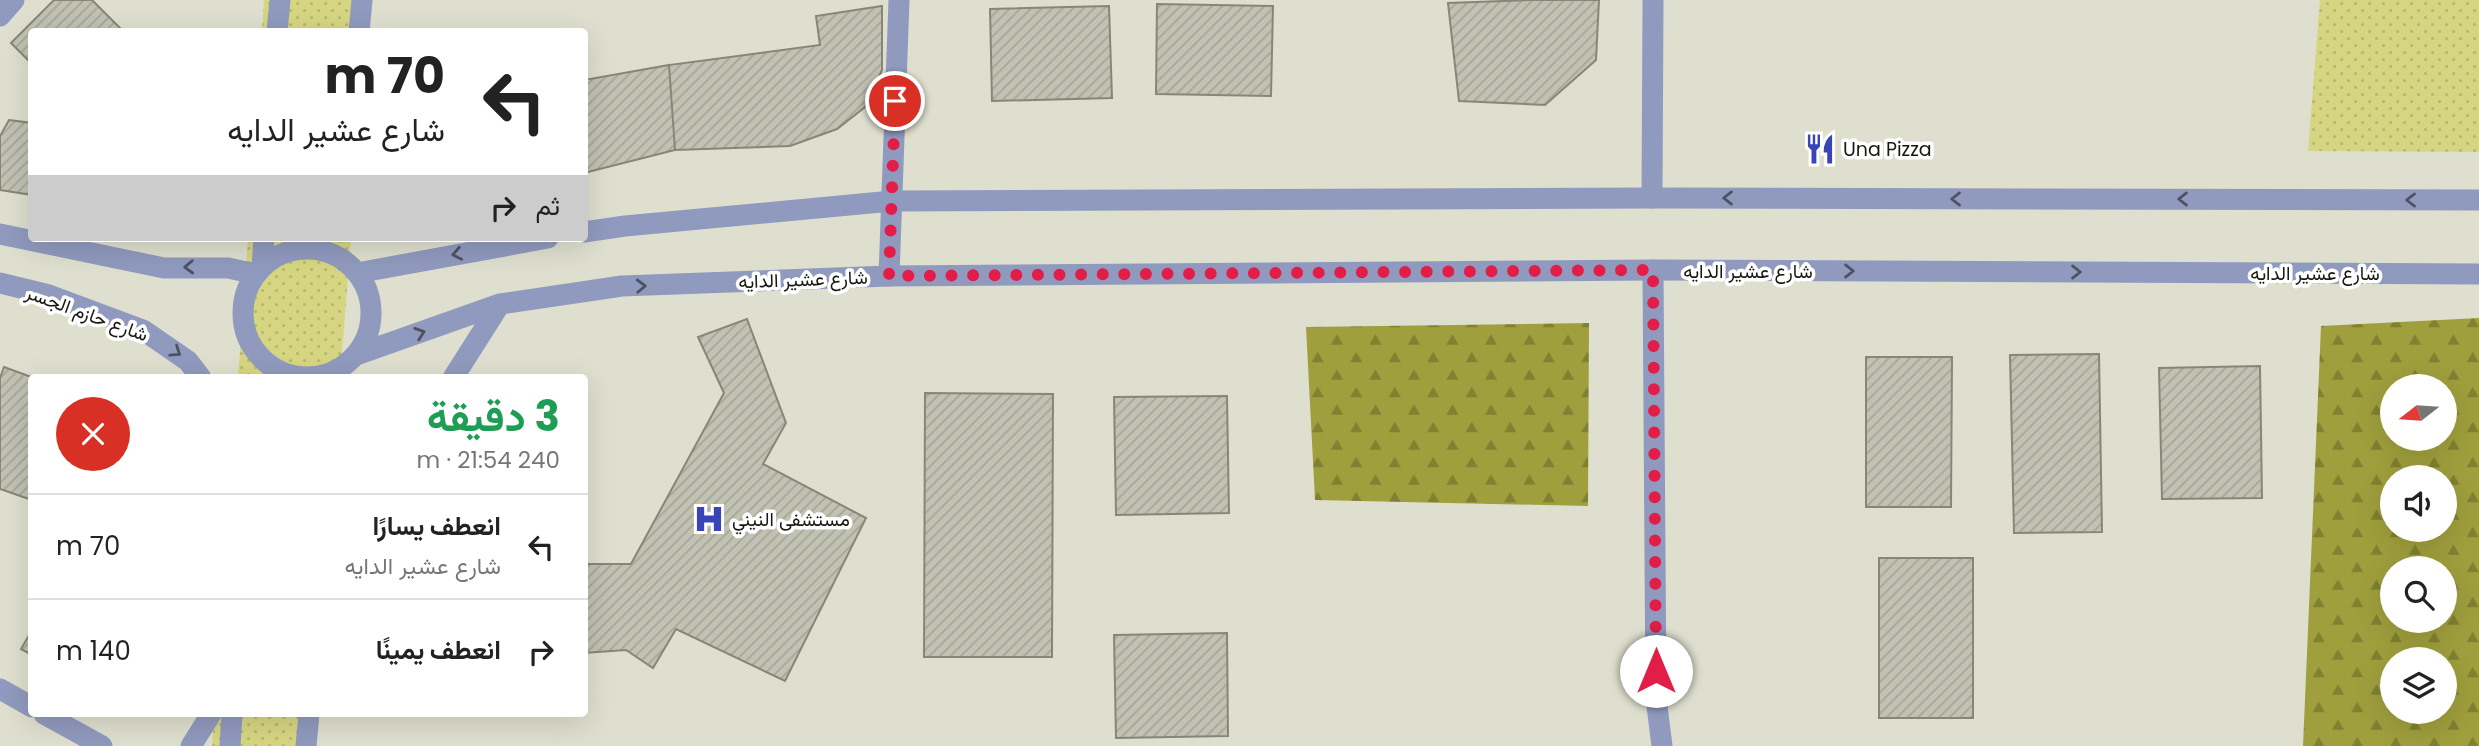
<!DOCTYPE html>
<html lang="ar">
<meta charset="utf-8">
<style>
body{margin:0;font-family:Poppins,Vazirmatn,sans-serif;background:#f6f6f6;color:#222;direction:rtl;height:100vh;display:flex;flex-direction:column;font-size:26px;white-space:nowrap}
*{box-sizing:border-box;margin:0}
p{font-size:23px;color:#767676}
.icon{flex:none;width:38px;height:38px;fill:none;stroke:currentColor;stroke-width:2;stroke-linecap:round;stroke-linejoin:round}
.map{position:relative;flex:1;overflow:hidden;direction:ltr}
.drawer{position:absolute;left:28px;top:374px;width:560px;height:343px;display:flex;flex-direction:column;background:#fff;border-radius:7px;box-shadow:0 7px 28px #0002;direction:rtl}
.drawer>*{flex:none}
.hud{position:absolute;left:28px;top:28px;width:560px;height:214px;border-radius:7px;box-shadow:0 7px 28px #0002;direction:rtl;background:#fff;color:#222;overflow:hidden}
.needle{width:46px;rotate:253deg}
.tools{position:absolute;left:2380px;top:374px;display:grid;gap:14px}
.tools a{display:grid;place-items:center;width:77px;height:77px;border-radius:50%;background:#fff;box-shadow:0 7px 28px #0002;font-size:35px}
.pin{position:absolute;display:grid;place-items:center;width:60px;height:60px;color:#fff;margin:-30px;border:4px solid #fff;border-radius:50%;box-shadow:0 2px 7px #0007}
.me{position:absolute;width:77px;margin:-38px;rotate:0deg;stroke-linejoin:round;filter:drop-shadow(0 0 5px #0008)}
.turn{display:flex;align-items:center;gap:24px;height:147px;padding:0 28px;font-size:32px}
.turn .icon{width:91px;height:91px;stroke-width:2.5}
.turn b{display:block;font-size:49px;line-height:60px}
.then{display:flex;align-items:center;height:66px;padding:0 28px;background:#0003;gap:14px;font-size:26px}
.round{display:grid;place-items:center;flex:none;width:74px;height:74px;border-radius:37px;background:#f6f6f6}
.summary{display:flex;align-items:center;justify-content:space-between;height:119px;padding:0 28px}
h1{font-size:42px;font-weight:700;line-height:52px;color:#1e9e55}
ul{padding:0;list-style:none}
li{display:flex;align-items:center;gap:21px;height:105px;padding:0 28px;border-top:2px solid #e0e0e0}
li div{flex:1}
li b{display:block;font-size:26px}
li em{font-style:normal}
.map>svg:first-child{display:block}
.grass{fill:url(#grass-dots)}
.forest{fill:url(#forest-firs);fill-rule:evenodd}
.building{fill:url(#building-hatch);stroke:#878778;stroke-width:2}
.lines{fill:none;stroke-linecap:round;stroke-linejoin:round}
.minor{stroke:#909abe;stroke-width:21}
.tertiary{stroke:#909abe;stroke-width:21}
.oneway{stroke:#4e5260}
.route{stroke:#e11d48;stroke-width:12;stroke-dasharray:0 21.6}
.labels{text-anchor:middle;stroke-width:7;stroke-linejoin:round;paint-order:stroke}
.poi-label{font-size:19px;fill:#181813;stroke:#fff;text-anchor:start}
.street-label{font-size:19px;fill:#181813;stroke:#fff}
</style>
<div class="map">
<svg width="2479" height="746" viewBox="0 0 2479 746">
<defs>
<pattern id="grass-dots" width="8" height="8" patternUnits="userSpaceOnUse" patternTransform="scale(1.75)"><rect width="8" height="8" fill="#d6d682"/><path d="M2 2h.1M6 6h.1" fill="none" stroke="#b7b76f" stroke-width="1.8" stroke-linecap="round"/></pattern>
<pattern id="forest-firs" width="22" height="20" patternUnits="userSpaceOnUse" patternTransform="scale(1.75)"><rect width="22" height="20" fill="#a09f3d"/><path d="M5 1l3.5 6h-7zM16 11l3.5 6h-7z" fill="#818132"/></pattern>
<pattern id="building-hatch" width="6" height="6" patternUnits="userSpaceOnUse" patternTransform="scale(1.75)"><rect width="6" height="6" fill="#c1c2b2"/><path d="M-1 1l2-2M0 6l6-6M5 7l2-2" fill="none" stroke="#a5a698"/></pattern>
</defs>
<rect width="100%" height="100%" fill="#dfdfcf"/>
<path class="grass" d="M 264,0 L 370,0 L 368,31 L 262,32 Z
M 2320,0 L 2479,0 L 2479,152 L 2308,151 Z
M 248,238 L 351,238 L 340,378 L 238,378 Z
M 214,714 L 314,714 L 311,746 L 212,746 Z"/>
<path class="forest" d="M 2479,318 L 2479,746 L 2303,746 L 2321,326 ZM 2392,387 L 2445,387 L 2445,439 L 2392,439 ZM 2392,478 L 2445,478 L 2445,530 L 2392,530 ZM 2392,569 L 2445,569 L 2445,621 L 2392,621 ZM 2392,660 L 2445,660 L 2445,712 L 2392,712 Z
M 1589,323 L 1588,506 L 1315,500 L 1306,327 Z"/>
<path class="building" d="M 54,0 L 92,0 L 120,28 L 116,32 L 32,32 L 32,64 L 11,43 Z
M 1530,0 L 1599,0 L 1596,60 L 1545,105 L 1459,101 L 1448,3 Z
M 1157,4 L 1273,6 L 1271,96 L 1156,94 Z
M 882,6 L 882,70 L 865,107 L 837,129 L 790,146 L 675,150 L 669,65 L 820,45 L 816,16 Z
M 1109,6 L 1112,98 L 992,101 L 990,9 Z
M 669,65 L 675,150 L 584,173 L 584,80 Z
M 9,120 L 32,123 L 32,195 L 0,190 L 0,136 Z
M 747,319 L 786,423 L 763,464 L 866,518 L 785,681 L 676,629 L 653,668 L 626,650 L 584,653 L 584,564 L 631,564 L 724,393 L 698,337 Z
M 2099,354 L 2102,532 L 2014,533 L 2010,355 Z
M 1866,357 L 1952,357 L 1951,507 L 1866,507 Z
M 2260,366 L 2262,498 L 2162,499 L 2159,368 Z
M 4,367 L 34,378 L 32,378 L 32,500 L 0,489 L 0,378 Z
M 925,393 L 1053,394 L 1052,657 L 924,657 Z
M 1227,396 L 1229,513 L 1116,515 L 1114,397 Z
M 1879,558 L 1973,558 L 1973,718 L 1879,718 Z
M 32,630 L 32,655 L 21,649 Z
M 1227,633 L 1228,736 L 1116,738 L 1114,635 Z"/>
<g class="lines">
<path class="minor" d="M 0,16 L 14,0
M 1652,198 L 1653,0
M 1653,270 L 1656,698 L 1662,746
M 889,276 L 899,0
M 0,689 L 32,707
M 44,714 L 102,746
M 191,746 L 211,714"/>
<path class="tertiary" d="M 277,32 L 280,0
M 359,32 L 362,0
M 584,232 L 625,226 L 892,201 L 1652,198 L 2479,200
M 0,234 L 164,268 L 228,268 L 256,274
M243 313a64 64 0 1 1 128 0a64 64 0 1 1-128 0Z
M 262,267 L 264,238
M 357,273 L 548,238
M 0,283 L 49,295 L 143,330 L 188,361 L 201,378
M 356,355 L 500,304 L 622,286 L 889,276 L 1653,270 L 2479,274
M 453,378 L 500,304
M 230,746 L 232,714
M 306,746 L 309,714"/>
</g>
<defs><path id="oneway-chevron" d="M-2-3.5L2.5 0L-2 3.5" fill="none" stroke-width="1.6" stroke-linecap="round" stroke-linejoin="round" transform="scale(1.75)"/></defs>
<g class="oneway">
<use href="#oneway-chevron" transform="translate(1728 198) rotate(-180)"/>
<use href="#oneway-chevron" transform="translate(1956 199) rotate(-180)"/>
<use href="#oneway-chevron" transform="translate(2183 199) rotate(-180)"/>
<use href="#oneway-chevron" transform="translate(2411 200) rotate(-180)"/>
<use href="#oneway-chevron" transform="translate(457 254) rotate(169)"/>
<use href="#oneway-chevron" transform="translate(189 267) rotate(178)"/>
<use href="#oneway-chevron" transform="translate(1849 271)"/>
<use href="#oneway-chevron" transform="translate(2076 272)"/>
<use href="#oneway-chevron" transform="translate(641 286) rotate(-2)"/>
<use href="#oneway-chevron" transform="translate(420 333) rotate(-19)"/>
<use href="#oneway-chevron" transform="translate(176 352) rotate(34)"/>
</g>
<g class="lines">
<path class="route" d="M 895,101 L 889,276 L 1653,270 L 1656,671"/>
</g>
<defs>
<g id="restaurant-bare" transform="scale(2.415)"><path d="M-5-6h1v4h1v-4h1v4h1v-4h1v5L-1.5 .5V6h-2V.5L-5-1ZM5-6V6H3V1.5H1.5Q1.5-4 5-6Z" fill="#3944b7" stroke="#fff" stroke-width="2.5" paint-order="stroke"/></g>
<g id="hospital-bare" transform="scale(2.415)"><path d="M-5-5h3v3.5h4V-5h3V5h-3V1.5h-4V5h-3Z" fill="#3944b7" stroke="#fff" stroke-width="2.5" paint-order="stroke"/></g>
</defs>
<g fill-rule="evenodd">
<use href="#restaurant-bare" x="1820" y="149"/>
<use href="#hospital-bare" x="709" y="519"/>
</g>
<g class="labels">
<g class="poi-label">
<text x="1843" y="156">Una Pizza</text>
<text x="732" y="526">مستشفى النيني</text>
</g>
<g class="street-label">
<text x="1748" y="278">شارع عشير الدايه</text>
<text x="2315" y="280">شارع عشير الدايه</text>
<text transform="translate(803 279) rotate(-2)" y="7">شارع عشير الدايه</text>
<text transform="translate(87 313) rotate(20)" y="7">شارع حازم الجسر</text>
</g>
</g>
</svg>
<div class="tools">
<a><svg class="needle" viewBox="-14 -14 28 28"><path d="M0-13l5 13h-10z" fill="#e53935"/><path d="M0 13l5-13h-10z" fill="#767676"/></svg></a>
<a><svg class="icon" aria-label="sound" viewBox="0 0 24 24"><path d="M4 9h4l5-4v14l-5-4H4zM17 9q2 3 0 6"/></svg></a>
<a><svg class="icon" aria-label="search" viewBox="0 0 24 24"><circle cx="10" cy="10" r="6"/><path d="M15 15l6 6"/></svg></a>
<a><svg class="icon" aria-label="layers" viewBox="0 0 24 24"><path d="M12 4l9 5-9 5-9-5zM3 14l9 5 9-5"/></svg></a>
</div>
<div class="pin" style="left:895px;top:101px;background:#d93025"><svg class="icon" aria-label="arrive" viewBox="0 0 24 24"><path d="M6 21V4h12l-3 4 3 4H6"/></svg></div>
<svg class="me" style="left:1656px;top:671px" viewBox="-20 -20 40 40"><circle r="19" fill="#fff"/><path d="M0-13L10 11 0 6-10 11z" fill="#e11d48"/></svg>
<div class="hud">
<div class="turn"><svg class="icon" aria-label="left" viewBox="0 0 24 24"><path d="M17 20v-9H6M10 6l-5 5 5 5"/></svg><div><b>70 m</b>شارع عشير الدايه</div></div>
<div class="then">ثم<svg class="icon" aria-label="right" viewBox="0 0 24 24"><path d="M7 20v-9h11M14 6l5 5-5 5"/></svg></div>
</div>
<section class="drawer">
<div class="summary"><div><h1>3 دقيقة</h1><p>240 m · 21:54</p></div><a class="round" style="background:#d93025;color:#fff"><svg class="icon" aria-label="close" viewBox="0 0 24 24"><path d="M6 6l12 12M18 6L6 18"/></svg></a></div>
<ul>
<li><svg class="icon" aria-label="left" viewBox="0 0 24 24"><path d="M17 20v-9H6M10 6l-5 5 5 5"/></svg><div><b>انعطف يسارًا</b><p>شارع عشير الدايه</p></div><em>70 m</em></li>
<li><svg class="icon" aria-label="right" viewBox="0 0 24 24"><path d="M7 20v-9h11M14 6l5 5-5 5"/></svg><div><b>انعطف يمينًا</b></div><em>140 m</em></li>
</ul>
</section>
</div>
